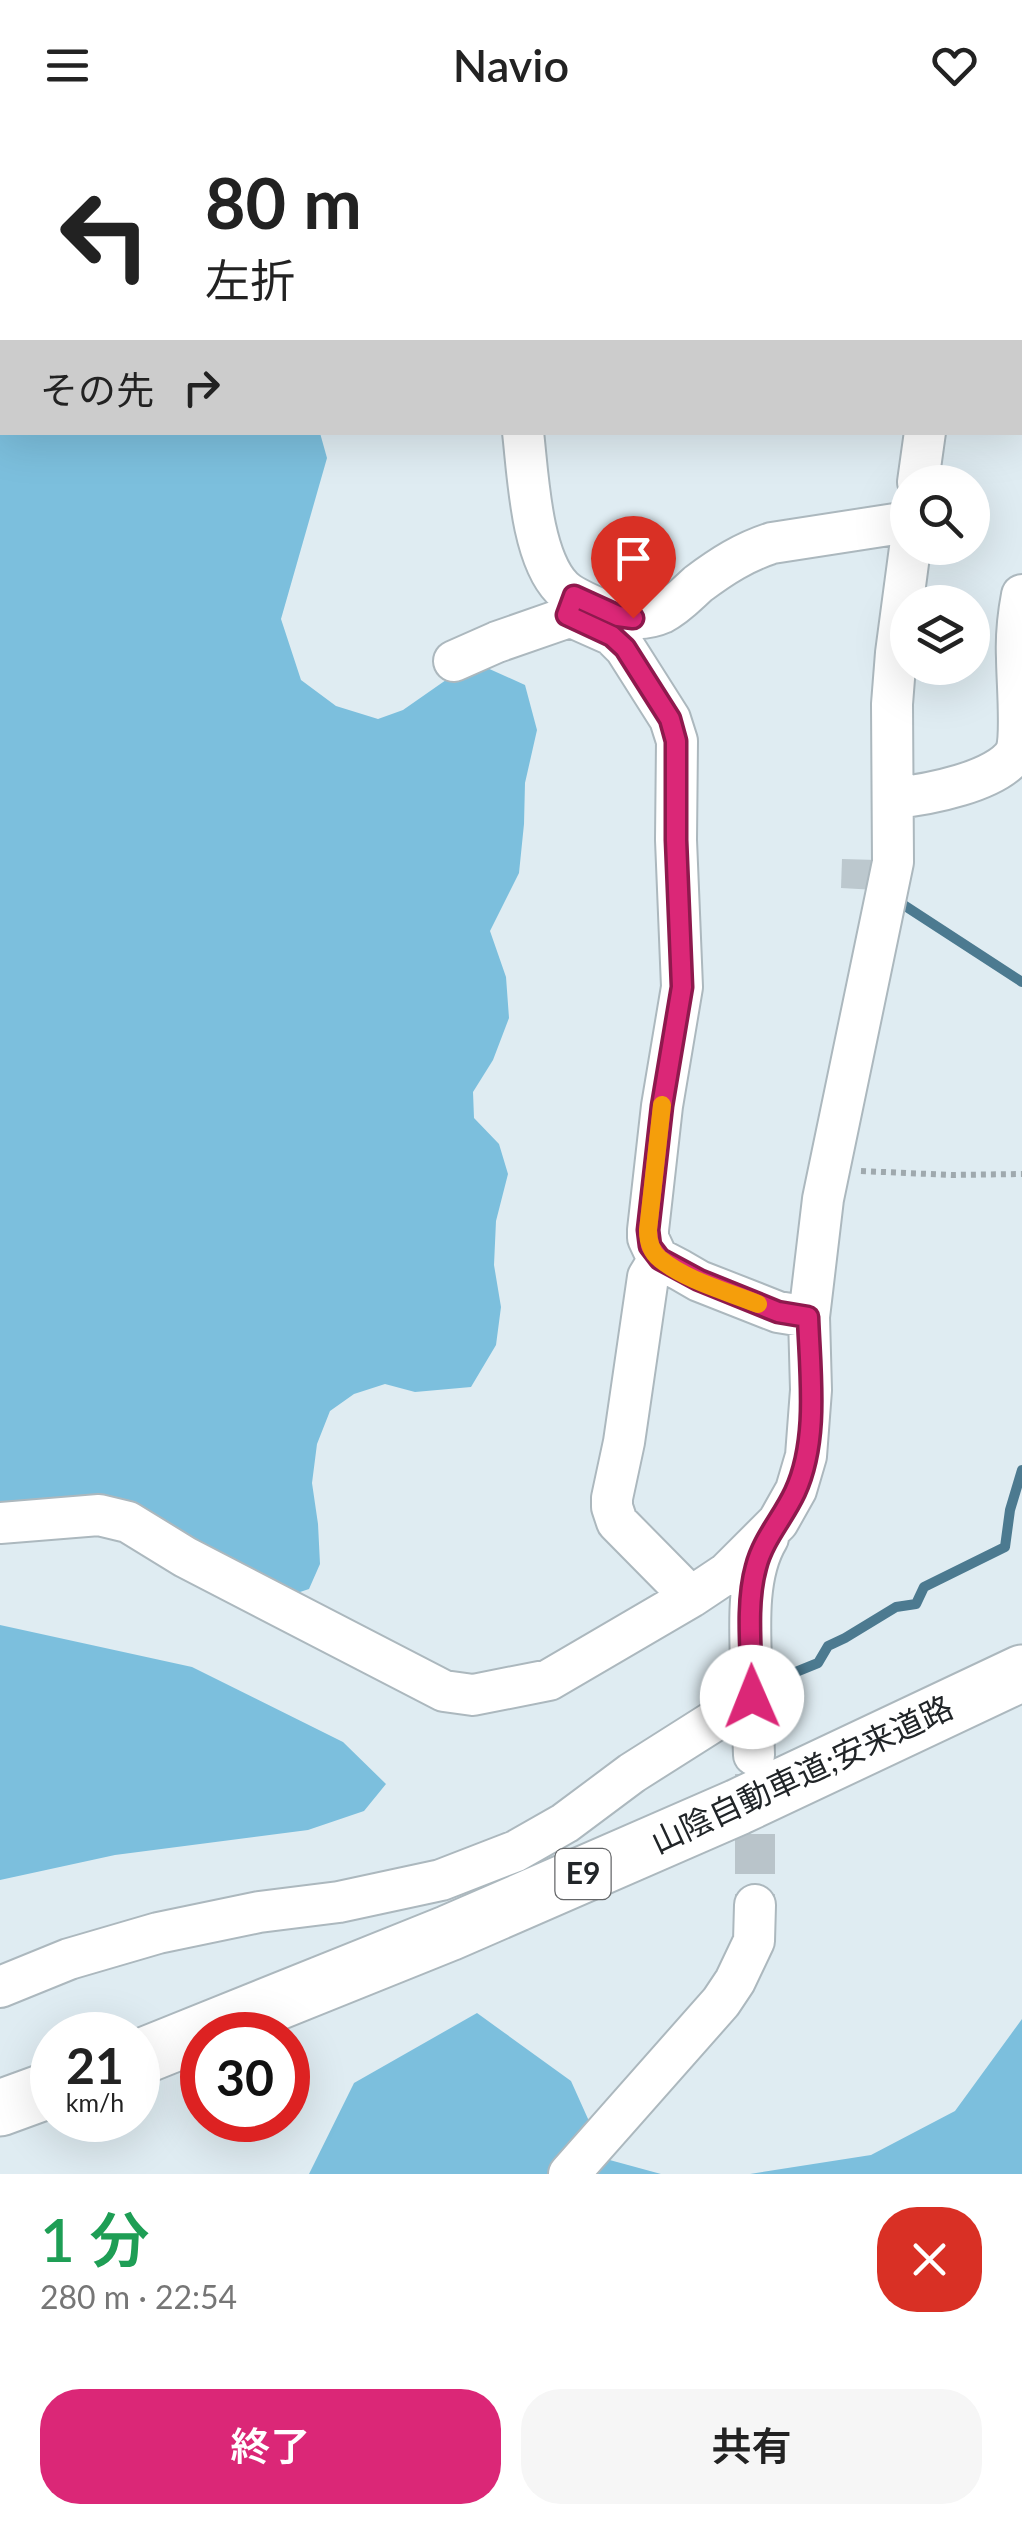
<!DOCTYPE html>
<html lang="ja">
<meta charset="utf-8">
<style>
body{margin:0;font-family:Lato,"Noto Sans JP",sans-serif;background:#f6f6f6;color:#222;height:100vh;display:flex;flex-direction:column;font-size:38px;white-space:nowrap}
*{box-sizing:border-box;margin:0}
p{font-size:32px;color:#767676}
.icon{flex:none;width:55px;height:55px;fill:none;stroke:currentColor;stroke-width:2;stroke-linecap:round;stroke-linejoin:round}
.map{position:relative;height:2044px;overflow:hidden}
.side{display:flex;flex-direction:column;background:#fff;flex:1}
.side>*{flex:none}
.top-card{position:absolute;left:0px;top:0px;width:1022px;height:305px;box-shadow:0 10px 40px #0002;background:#fff;color:#222;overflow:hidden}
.controls{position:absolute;left:890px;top:335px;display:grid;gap:20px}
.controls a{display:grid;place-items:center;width:100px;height:100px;border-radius:50%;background:#fff;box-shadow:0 10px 40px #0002;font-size:50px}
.speed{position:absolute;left:30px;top:1882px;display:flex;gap:20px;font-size:50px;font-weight:700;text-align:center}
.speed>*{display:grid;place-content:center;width:130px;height:130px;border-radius:50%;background:#fff;box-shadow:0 10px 40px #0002;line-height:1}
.speed small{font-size:25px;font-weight:400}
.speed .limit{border:15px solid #d22;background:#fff;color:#111}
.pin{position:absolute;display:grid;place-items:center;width:85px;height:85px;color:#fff;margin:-102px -42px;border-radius:50% 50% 50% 0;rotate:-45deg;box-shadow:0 0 10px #0007}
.pin .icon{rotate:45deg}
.me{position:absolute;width:110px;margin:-55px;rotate:359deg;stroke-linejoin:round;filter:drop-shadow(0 0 8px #0008)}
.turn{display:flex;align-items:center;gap:35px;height:210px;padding:0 40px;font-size:45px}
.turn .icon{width:130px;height:130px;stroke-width:2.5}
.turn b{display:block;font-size:70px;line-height:85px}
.then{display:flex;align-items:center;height:95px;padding:0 40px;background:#0003;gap:20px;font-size:38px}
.round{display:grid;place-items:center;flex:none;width:105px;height:105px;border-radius:40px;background:#f6f6f6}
.head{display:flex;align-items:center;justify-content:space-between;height:170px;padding:0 40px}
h1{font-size:60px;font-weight:600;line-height:75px;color:#1e9e55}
.cta{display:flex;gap:20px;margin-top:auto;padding:20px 40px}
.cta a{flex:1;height:115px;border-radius:40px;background:#db2777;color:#fff;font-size:40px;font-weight:600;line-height:115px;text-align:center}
.cta a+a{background:#f6f6f6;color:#222}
header{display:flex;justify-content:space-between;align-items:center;height:130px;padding:0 40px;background:#fff;font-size:45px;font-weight:600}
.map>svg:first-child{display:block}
.forest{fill:#7cbfdd}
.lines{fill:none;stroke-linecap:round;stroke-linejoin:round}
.stream{stroke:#4c7a90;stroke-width:10}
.building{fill:#bcc8ce}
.minor-tunnel{stroke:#b9c4ca;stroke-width:40;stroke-dasharray:40 20;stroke-linecap:butt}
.minor-casing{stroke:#acb8be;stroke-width:44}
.highway-casing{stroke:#acb8be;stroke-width:59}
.path{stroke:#9fa9ae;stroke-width:6;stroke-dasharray:5 5;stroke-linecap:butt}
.minor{stroke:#fff;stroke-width:40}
.highway{stroke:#fff;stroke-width:55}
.route-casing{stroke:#8e194d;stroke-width:25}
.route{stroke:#db2777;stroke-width:18}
.slow{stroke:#f59e0b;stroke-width:18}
.labels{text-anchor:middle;stroke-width:8;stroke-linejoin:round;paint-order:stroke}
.shield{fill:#fff;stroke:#646668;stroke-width:2.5}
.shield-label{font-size:30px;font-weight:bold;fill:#212528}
.street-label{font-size:32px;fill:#212528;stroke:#fff}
</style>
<header><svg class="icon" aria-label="menu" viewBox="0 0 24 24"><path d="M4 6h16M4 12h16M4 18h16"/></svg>Navio<svg class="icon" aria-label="heart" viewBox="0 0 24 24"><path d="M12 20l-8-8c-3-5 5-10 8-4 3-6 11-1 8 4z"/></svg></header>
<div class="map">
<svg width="1022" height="2044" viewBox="0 0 1022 2044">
<rect width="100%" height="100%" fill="#dfecf2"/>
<path class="forest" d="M 0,0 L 522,0 L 521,2 L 2,2 L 2,117 L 0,117 Z
M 2,220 L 2,302 L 320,303 L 327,328 L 281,489 L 301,550 L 336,576 L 378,589 L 403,580 L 446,550 L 485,537 L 525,555 L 537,600 L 525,653 L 524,694 L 519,743 L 490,801 L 506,847 L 509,888 L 493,930 L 473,962 L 474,988 L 499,1014 L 508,1044 L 496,1091 L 494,1135 L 501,1177 L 496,1215 L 471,1257 L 415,1262 L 385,1254 L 354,1264 L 330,1281 L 317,1314 L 312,1353 L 318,1394 L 320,1434 L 309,1459 L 282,1468 L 156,1395 L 0,1388 L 0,222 Z
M 0,1495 L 192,1537 L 343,1612 L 386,1654 L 364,1681 L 308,1700 L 115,1725 L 0,1750 Z
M 477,1883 L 571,1951 L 606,2029 L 661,2044 L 309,2044 L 354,1953 Z
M 1022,1889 L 1022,2044 L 750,2044 L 871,2025 L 955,1981 Z"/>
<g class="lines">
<path class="stream" d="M 896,770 L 1022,852
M 776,1550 L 818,1533 L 828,1516 L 845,1508 L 896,1477 L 916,1474 L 924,1457 L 1005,1417 L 1010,1380 L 1022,1340"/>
</g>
<path class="building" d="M 842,729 L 877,730 L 876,760 L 841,758 Z"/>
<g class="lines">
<path class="minor-tunnel" d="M 755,1644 L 755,1775"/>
<g class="minor-casing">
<path id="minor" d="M 631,2 L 634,0
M 982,2 L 983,0
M 0,142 L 2,142
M 523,302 C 528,345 531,426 562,458 C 572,468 589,474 602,480 C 622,488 642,492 662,483 C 676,476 687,464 698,454 C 722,436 744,422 772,413 L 908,392
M 918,352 L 925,302
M 567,485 L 612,505 L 625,518 L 670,589 L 677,611 L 676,710 L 682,857 L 662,976 L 648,1100 L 648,1108 L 655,1123 L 659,1129 L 680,1140 L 699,1151 L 778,1182 L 809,1187
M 454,531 L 497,512 L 563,489 L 567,485 L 574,467
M 894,668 C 925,665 999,652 1016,622 C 1022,605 1017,549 1017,528 C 1016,507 1018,486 1022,465
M 659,1129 L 648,1147 L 624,1312 L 612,1368 L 612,1377 L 617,1392 L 691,1467
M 0,1393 L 99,1385 L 128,1392 L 185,1427 L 444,1561 L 473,1565 L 549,1550 L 691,1467 L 727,1443 L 778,1392 L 796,1360 L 806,1326 L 811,1260 L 809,1187 L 823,1069 L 893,732 L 892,574 L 896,523 L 910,418
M 752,1567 L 754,1625
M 0,1857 L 69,1829 L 158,1803 L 259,1782 L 339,1772 L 441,1750 L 516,1721 L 565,1693 L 632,1643 L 752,1567 C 752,1518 742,1451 768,1408
M 569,2044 L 721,1872 L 735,1851 L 754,1811 L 755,1775"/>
</g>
<g class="highway-casing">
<path id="highway" d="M 138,1928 L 449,1803 L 738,1677 L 1022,1543
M 0,1978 L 52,1959"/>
</g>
<path class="path" d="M 861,1041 L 952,1045 L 1022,1044"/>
<use href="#minor" class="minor"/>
<use href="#highway" class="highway"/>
</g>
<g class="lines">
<g class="route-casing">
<path id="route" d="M 633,488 L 618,486 L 574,466 L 567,485 L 612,506 L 625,518 L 670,589 L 676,611 L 676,710 L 682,857 L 662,976 L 648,1100 L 650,1116 L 660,1129 L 699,1150 L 778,1182 L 808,1187 C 810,1243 819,1310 795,1362 C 783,1388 763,1409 756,1437 C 745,1476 752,1527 752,1567"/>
</g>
<use href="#route" class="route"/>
<path class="slow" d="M 662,975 L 648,1100 C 648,1111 651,1122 660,1129 C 687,1151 726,1161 758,1174"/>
</g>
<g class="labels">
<rect class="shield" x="555.5" y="1719" width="55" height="50" rx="8"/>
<g class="shield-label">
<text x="583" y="1754">E9</text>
</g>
<g class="street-label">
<text transform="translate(802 1645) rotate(-25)" y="11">山陰自動車道;安来道路</text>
</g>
</g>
</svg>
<div class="controls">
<a><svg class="icon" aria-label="search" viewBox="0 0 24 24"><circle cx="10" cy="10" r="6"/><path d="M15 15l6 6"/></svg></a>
<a><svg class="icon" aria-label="layers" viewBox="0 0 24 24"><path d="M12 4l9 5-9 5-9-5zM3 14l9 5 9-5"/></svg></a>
</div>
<div class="speed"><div>21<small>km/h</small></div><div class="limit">30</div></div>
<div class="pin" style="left:633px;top:488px;background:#d93025"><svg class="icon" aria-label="arrive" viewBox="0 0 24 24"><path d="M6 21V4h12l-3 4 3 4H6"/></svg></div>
<svg class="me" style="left:752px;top:1567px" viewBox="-20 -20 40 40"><circle r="19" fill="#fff"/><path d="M0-13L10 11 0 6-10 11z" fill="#db2777"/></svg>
<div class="top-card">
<div class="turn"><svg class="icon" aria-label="left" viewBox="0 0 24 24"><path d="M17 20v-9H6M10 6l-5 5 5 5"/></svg><div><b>80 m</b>左折</div></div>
<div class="then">その先<svg class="icon" aria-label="right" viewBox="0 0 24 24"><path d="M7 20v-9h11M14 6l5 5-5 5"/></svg></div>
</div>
</div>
<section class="side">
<div class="head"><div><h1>1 分</h1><p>280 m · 22:54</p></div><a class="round" style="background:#d93025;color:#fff"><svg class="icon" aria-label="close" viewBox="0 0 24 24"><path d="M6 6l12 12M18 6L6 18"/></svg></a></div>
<div class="cta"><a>終了</a><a>共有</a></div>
</section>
